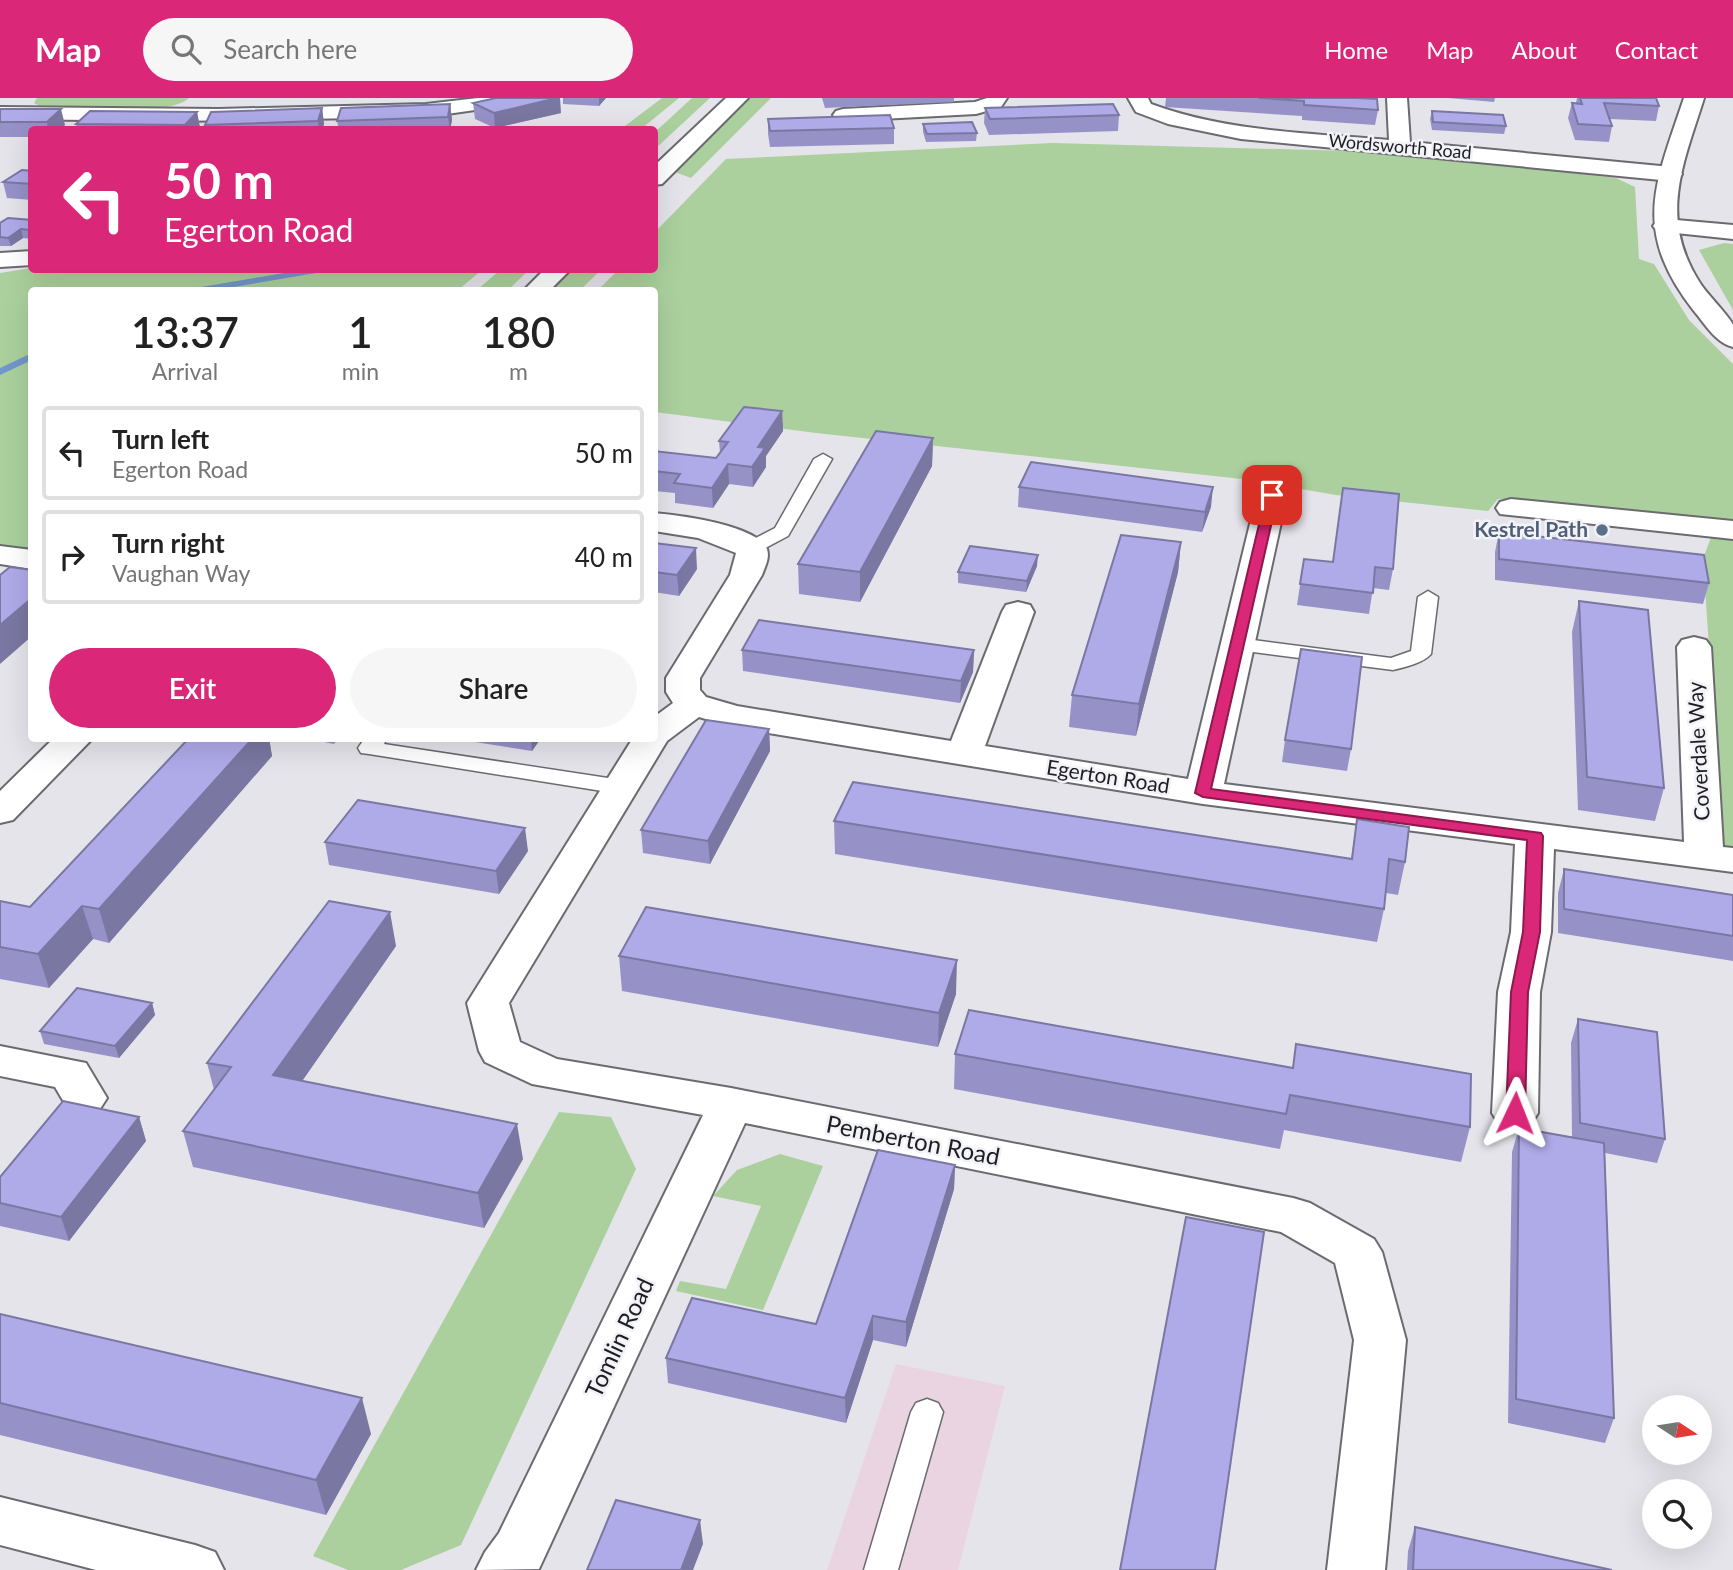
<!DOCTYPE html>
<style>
body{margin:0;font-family:Lato,sans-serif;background:#f6f6f6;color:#222;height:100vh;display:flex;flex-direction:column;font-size:26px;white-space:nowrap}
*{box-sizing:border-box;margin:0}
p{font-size:23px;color:#767676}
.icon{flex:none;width:38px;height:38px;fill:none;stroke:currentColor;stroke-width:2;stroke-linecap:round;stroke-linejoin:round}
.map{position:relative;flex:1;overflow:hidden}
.panel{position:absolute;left:28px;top:189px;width:630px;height:455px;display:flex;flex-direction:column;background:#fff;border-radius:7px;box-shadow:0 7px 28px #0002}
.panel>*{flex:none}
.top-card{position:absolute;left:28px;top:28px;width:630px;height:147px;border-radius:7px;box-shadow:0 7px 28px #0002;background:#db2777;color:#fff;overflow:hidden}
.needle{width:46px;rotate:102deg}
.tools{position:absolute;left:1642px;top:1297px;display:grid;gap:14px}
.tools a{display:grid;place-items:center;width:70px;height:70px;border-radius:50%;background:#fff;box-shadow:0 7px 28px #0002;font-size:35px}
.pin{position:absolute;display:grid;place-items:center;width:60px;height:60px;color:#fff;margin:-30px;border-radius:14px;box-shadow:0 4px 10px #0006}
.me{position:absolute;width:77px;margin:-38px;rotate:2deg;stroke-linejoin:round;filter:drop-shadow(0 0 5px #0008)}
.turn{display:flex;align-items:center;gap:24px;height:147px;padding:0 21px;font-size:32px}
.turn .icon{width:91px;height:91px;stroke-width:2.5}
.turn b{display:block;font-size:49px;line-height:60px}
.eta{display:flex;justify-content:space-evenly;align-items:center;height:119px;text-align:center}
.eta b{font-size:42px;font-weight:600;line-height:49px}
.primary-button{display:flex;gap:14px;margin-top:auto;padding:14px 21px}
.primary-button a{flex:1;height:80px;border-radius:42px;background:#db2777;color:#fff;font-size:28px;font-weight:600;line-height:80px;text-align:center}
.primary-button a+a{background:#f6f6f6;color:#222}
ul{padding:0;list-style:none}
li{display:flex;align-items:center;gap:21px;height:94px;margin:0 14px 10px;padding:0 7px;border:4px solid #e0e0e0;border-radius:7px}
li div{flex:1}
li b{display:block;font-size:26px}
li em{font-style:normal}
header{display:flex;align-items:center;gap:42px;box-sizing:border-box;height:98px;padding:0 35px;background:#db2777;color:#fff}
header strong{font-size:33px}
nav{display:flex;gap:38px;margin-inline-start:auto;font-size:24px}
.search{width:490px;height:63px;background:#f6f6f6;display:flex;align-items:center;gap:18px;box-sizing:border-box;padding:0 24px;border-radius:38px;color:#767676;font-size:26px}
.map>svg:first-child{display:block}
.industrial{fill:#ead4e2}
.green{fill:#abd09d}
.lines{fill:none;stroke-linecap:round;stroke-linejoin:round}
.stream{fill:#7197cb;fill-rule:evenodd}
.lane-casing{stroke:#6a6a70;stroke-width:3}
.street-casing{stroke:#6a6a70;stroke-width:4}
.secondary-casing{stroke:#6a6a70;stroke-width:4}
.lane{fill:#fff;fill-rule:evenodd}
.street{fill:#fff;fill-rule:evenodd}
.secondary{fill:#fff;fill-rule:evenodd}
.wall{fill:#9692c8}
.shaded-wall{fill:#7a77a2}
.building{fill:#afaae8;stroke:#7a77a2;stroke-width:2}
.route{fill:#db2777;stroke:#8e194d;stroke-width:2}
.service-dot{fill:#5c6f8a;stroke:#f2f2f9;stroke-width:2.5}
.labels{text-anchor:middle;stroke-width:5;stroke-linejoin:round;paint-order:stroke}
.far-street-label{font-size:18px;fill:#1e1e21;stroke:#f2f2f9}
.service-label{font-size:21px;font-weight:bold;fill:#4e5e75;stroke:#f2f2f9;text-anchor:end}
.street-label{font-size:21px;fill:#1e1e21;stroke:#f2f2f9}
.near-street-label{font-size:24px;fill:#1e1e21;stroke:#f2f2f9}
</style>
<header>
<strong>Map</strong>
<div class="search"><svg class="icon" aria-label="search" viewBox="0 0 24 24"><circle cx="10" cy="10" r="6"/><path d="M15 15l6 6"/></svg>Search here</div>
<nav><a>Home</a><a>Map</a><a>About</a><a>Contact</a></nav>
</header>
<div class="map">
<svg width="1733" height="1472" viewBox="0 0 1733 1472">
<rect width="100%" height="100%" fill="#e5e4eb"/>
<path class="industrial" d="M 896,1266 L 1005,1288 L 958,1472 L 827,1472 Z"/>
<path class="green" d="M 37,0 L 189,0 C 170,19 75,11 45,11 L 34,5 Z
M 662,0 L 679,0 L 641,31 L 621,31 Z
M 692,0 L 710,0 L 655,51 L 655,34 Z
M 749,0 L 771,0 L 691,80 L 672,73 Z
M 1053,45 L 1387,54 L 1616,80 L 1635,89 L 1639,161 L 1654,166 L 1689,222 L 1733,266 L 1733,425 L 1498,401 L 1488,413 L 1336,397 L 1242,381 L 816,335 L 655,314 L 654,192 L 598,192 L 618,172 L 654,172 L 655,134 L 726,61 Z
M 1724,145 L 1733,146 L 1733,212 L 1699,152 Z
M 31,170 L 32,172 L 482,172 L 458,192 L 32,192 L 31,458 L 0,454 L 0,175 Z
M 500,172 L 529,172 L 508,192 L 477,192 Z
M 572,172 L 601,172 L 580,192 L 552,192 Z
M 1711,439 L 1733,440 L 1733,755 L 1723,753 L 1703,461 Z
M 559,1014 L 611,1019 L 636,1071 L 461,1447 L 401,1472 L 348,1472 L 313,1458 Z
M 780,1056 L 823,1068 L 763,1212 L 676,1193 L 680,1183 L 726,1191 L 761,1108 L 713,1098 L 737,1072 Z"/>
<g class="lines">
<path class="stream" d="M 302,172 L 321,172 L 316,175 L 216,192 L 196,192 L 201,189 Z
M 32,255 L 32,262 L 0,277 L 0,270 Z"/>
<g class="lane-casing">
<path id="lane" d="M 823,356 L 832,361 L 788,438 L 758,454 L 744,454 L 742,450 L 744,446 L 775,430 L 814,361 Z
M 1428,493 L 1438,499 L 1431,556 C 1423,565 1405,569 1393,572 L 1238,552 L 1231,550 L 1228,546 L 1231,542 L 1238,540 L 1391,560 L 1411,553 L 1418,499 Z
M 365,640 L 387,640 L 384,646 L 621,682 L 629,684 L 632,689 L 629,694 L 621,696 L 369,656 L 361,655 L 358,650 Z
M 927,1301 L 938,1305 L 943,1314 L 898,1472 L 864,1472 L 911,1314 L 916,1305 Z"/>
</g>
<g class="street-casing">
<path id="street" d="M 478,0 L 509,0 L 506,4 L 482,11 L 426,19 L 176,23 L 0,21 L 0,9 L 219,11 L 426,6 Z
M 726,0 L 748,0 L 662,86 L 654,87 L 654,68 Z
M 987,0 L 1007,0 L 1001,9 L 976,16 L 843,23 L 836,21 L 833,17 L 836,13 L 843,11 L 975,4 Z
M 1128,0 L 1148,0 L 1151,6 C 1227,34 1310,35 1389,42 L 1387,0 L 1407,0 L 1410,44 L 1671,69 L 1679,71 L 1682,76 L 1679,81 L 1671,83 L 1241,41 L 1168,26 L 1136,14 Z
M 1665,121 L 1733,127 L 1733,141 L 1657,133 L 1653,128 L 1657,123 Z
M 32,153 L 32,167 L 0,169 L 0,155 Z
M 544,172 L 570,172 L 550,192 L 524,192 Z
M 1272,388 L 1283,391 L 1287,397 L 1224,686 L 1684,744 L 1677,549 L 1682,542 L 1694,539 L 1706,542 L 1711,549 L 1723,749 L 1733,750 L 1733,774 L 1554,751 L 1551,834 L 1540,894 L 1538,1015 L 1531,1026 L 1515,1031 L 1499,1026 L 1492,1015 L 1498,894 L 1511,834 L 1515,746 L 1203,706 L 732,629 L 699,619 L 667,643 L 509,905 L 520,944 L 557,961 L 731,990 L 1293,1100 L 1310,1105 L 1374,1141 L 1382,1154 L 1406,1242 L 1385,1472 L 1327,1472 L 1354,1242 L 1335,1165 L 1281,1134 L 745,1025 L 539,1471 L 476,1472 L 485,1454 L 499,1435 L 703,1017 L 532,986 L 485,964 L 479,953 L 467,905 L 633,640 L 654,640 L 654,619 L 673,605 L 666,594 L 666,580 L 730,477 L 736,455 L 698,440 L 654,433 L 654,415 C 678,417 757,427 767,451 C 770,460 765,469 762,477 L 700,580 L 700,592 L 706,599 L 737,608 L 951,643 L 1002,514 L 1006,507 L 1018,504 L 1030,507 L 1034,514 L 985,648 L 1188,681 L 1257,397 L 1261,391 Z
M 1511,401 L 1733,423 L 1733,441 L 1500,416 L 1496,410 L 1500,404 Z
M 0,448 L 32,452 L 32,471 L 0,466 Z
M 54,640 L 93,640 L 13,722 L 0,725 L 0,693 Z
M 0,948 L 86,965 L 107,1000 L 100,1011 L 84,1016 L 68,1011 L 55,989 L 0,978 Z
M 0,1399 L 195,1447 L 215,1454 L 224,1472 L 96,1472 L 0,1447 Z"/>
</g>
<g class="secondary-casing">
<path id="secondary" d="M 1684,0 L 1704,0 C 1683,67 1658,120 1700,185 C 1706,195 1730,219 1733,227 C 1733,233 1733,243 1733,249 C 1716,245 1705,226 1694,213 C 1631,132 1655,87 1684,0 Z"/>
</g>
<use href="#lane" class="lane"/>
<use href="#street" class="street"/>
<use href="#secondary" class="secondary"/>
</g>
<path class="wall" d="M 563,0 L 606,0 L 599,8 L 563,6 Z
M 822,0 L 954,0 L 954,4 L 825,10 Z
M 1166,0 L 1357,0 L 1378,12 L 1375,27 L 1302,22 L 1302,18 L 1165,9 Z
M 1448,0 L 1495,0 L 1494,4 Z
M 1577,0 L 1656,0 L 1659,8 L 1656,23 L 1610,21 L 1612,28 L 1609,44 L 1575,42 L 1568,20 L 1572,5 L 1576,5 Z
M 473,5 L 561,15 L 495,30 L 475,21 Z
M 450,6 L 452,22 L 450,32 L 339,32 L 337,23 Z
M 322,10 L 324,26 L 322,32 L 206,32 L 205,27 Z
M 985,10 L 1119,17 L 1118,33 L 989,37 L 984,25 Z
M 0,11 L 65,27 L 59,32 L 32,32 L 32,39 L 0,39 Z
M 1432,13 L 1506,28 L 1504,36 L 1432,32 L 1430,21 Z
M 197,14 L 200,30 L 198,32 L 77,32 L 76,26 Z
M 768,21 L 894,30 L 894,46 L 770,49 L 768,36 Z
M 923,26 L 977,35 L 976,43 L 926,44 L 923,34 Z
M 32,73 L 32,102 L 7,100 L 3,84 Z
M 32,122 L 32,141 L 23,140 L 11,148 L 0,148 L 0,125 Z
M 782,313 L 783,333 L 766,358 L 766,369 L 753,389 L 729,386 L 713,410 L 675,405 L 675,395 L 654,393 L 654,353 L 716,360 L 720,355 L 719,343 Z
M 933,340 L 932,368 L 860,504 L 799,496 L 798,466 Z
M 1019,389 L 1211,409 L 1202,434 L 1018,409 Z
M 1499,434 L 1709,485 L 1703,506 L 1495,482 L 1495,454 Z
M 1181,444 L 1178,474 L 1136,638 L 1069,629 L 1072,597 Z
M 654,445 L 697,471 L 679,498 L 654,494 Z
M 1304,461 L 1393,471 L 1389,492 L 1373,490 L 1369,516 L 1297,507 Z
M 1037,468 L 1026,494 L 958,485 L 958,474 Z
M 1579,503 L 1664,690 L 1655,723 L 1578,712 L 1572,534 Z
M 742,552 L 974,552 L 973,574 L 960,605 L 743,573 Z
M 769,631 L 770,653 L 710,766 L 643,755 L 641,732 Z
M 253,640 L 269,640 L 272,658 L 109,845 L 93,841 L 49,890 L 0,881 L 0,803 L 30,809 Z
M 305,640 L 339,640 L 334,646 Z
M 474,640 L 541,640 L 532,653 L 475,644 Z
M 1285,642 L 1351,651 L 1347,673 L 1282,664 Z
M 1357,721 L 1405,764 L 1398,797 L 1386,795 L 1384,811 L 1377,844 L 835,756 L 834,723 L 1351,761 Z
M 325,744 L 528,753 L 499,796 L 329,767 Z
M 1564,771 L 1733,797 L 1733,863 L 1558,835 L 1558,795 Z
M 396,848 L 302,983 L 523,1061 L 484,1130 L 193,1069 L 183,1033 L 214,992 L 207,965 Z
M 619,858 L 956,896 L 938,949 L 622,893 Z
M 152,905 L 155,917 L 119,960 L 44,946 L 40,933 Z
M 969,912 L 1470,1029 L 1461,1064 L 1284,1032 L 1280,1051 L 954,991 L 955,956 Z
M 1578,921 L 1665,1041 L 1657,1065 L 1605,1055 L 1614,1320 L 1605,1345 L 1508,1325 L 1512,1054 L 1519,1030 L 1572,1039 L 1571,945 Z
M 139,1019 L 146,1043 L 69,1143 L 0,1128 L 0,1079 Z
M 955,1067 L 954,1091 L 906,1249 L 873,1242 L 846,1325 L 668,1285 L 666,1260 L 816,1226 Z
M 0,1216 L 371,1336 L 326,1417 L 0,1337 Z
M 1415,1429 L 1612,1472 L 1407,1472 L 1408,1453 Z"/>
<path class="shaded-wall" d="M 557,0 L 560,0 L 561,15 L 495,30 L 494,15 Z
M 599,0 L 606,0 L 599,8 Z
M 450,6 L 452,22 L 450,32 L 448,19 Z
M 322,10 L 324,26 L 322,32 L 319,32 L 318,23 Z
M 61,11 L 65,27 L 59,32 L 48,32 L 47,24 Z
M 197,14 L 200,30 L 198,32 L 186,32 L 185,27 Z
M 21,131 L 23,140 L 11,148 L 8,140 Z
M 782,313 L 783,333 L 766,358 L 766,369 L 753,389 L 752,369 L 758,349 Z
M 933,340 L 932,368 L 860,504 L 860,474 Z
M 728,366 L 729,386 L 713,410 L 712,390 Z
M 1213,389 L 1211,409 L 1202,434 L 1205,414 Z
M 1181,444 L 1178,474 L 1136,638 L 1139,606 Z
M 696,450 L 697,471 L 679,498 L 677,477 Z
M 1038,457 L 1037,468 L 1026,494 L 1027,483 Z
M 32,500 L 32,538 L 0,566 L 0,527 Z
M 974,552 L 973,574 L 960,605 L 961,583 Z
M 769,631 L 770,653 L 710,766 L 708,743 Z
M 253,640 L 269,640 L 272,658 L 109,845 L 99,811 Z
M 531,640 L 541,640 L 532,653 Z
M 525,730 L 528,753 L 499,796 L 496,773 Z
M 82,808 L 93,841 L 49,890 L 38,856 Z
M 390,814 L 396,848 L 282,1012 L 273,977 Z
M 957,862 L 956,896 L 938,949 L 939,915 Z
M 152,905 L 155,917 L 119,960 L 115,948 Z
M 139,1019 L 146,1043 L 69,1143 L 61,1119 Z
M 517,1026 L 523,1061 L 484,1130 L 478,1095 Z
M 955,1067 L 954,1091 L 906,1249 L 906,1224 Z
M 873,1218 L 873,1242 L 846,1325 L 845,1300 Z
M 362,1300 L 371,1336 L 326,1417 L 316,1382 Z
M 700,1422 L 703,1446 L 693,1472 L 681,1472 Z"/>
<path class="building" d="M 496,0 L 557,0 L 494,15 L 473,5 Z
M 1259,0 L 1357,0 L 1377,1 L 1378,12 L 1304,7 L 1304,3 Z
M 1580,0 L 1656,0 L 1659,8 L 1604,5 L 1612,28 L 1578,26 L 1572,5 L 1582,6 Z
M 450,6 L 448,19 L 337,23 L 341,10 Z
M 1113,6 L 1119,17 L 990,21 L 985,10 Z
M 322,10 L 318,23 L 205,27 L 211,14 Z
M 0,11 L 61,11 L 47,24 L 0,24 Z
M 90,13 L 197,14 L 185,27 L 76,26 Z
M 1432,13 L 1503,17 L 1506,28 L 1433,24 Z
M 890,17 L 894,30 L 770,33 L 768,21 Z
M 972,24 L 977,35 L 927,36 L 923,26 Z
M 22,72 L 32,73 L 32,86 L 3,84 Z
M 8,120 L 32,122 L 32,131 L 30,132 L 21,131 L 8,140 L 0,139 L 0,125 Z
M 744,309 L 782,313 L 758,349 L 765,350 L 752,369 L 728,366 L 712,390 L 674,385 L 680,376 L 654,373 L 654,353 L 716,360 L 728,344 L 719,343 Z
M 876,333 L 933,340 L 860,474 L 798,466 Z
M 1031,364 L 1213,389 L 1205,414 L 1019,389 Z
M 1343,390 L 1399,396 L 1393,471 L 1375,469 L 1373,495 L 1300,486 L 1304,461 L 1333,464 Z
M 1499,434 L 1704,457 L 1709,485 L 1499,461 Z
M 1121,437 L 1181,444 L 1139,606 L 1072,597 Z
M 654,445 L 696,450 L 677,477 L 654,474 Z
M 970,448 L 1038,457 L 1027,483 L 958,474 Z
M 10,469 L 32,472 L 32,500 L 0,527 L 0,477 Z
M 1579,503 L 1648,512 L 1664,690 L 1587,679 Z
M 759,522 L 974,552 L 961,583 L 742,552 Z
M 1301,551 L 1362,559 L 1351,651 L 1285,642 Z
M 706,622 L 769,631 L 708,743 L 641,732 Z
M 189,640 L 253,640 L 99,811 L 82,808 L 38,856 L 0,849 L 0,803 L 30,809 Z
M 853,684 L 1352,761 L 1357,721 L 1409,729 L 1405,764 L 1389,761 L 1384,811 L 834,723 Z
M 358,702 L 525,730 L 496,773 L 325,744 Z
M 1564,771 L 1733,797 L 1733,838 L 1564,811 Z
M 329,803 L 390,814 L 273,977 L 517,1026 L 478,1095 L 183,1033 L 231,969 L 207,965 Z
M 646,809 L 957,862 L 939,915 L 619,858 Z
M 77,890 L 152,905 L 115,948 L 40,933 Z
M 969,912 L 1293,970 L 1296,946 L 1471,976 L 1470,1029 L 1290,997 L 1286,1016 L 955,956 Z
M 1578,921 L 1657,934 L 1665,1041 L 1580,1025 Z
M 63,1003 L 139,1019 L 61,1119 L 0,1105 L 0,1079 Z
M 1519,1030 L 1604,1045 L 1614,1320 L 1516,1301 Z
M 878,1052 L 955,1067 L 906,1224 L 873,1218 L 845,1300 L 666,1260 L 692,1200 L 816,1226 Z
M 1186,1119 L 1264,1134 L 1215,1472 L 1120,1472 Z
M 0,1216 L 362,1300 L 316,1382 L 0,1305 Z
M 616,1402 L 700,1422 L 681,1472 L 587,1472 Z
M 1415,1429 L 1612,1472 L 1413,1472 Z"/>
<path class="route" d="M 1272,393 L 1278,397 L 1211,691 L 1541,735 L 1543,738 L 1540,834 L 1528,894 L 1525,1015 L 1522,1020 L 1508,1020 L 1506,1015 L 1511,894 L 1523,834 L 1527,742 L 1203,699 L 1195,695 L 1266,397 Z"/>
<circle class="service-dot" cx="1602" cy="432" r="7"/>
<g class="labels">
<g class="far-street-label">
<text transform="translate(1400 49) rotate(5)" y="6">Wordsworth Road</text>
</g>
<g class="service-label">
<text x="1588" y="439">Kestrel Path</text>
</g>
<g class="street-label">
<text transform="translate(1699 653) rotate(-93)" y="7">Coverdale Way</text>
<text transform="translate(1108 679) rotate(9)" y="7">Egerton Road</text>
</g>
<g class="near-street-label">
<text transform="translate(913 1043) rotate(11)" y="8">Pemberton Road</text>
<text transform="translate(620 1240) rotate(-65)" y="8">Tomlin Road</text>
</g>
</g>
</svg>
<div class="tools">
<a><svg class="needle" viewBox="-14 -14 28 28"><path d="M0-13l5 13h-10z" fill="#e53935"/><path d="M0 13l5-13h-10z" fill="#767676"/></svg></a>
<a><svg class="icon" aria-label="search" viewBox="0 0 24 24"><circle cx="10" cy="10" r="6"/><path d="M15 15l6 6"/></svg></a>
</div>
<div class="pin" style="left:1272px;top:397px;background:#d93025"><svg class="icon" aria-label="arrive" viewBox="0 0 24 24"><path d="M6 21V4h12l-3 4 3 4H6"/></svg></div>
<svg class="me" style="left:1515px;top:1015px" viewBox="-20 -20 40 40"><path d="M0-17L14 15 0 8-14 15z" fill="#db2777" stroke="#fff" stroke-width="4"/></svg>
<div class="top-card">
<div class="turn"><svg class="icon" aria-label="left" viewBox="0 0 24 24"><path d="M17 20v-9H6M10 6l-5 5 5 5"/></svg><div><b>50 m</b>Egerton Road</div></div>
</div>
<section class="panel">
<div class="eta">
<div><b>13:37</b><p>Arrival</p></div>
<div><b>1</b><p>min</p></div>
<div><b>180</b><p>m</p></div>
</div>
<ul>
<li><svg class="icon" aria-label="left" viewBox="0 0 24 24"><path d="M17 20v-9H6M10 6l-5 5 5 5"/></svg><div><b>Turn left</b><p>Egerton Road</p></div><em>50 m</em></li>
<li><svg class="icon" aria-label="right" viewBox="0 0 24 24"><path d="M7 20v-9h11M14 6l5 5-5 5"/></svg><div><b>Turn right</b><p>Vaughan Way</p></div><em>40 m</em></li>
</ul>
<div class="primary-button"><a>Exit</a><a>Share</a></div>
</section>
</div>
